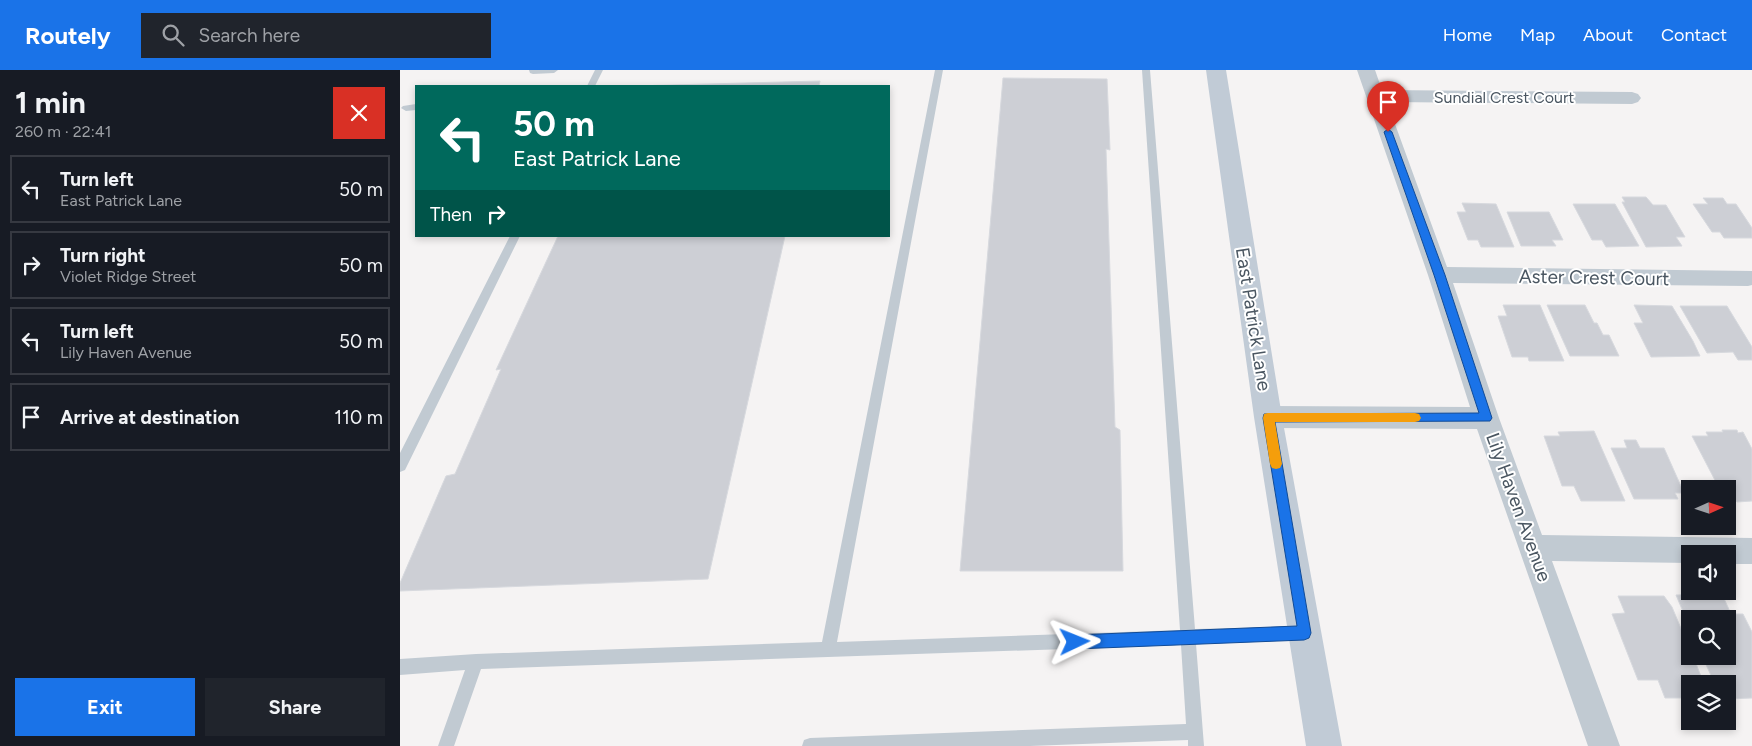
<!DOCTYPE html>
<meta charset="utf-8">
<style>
body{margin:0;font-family:Figtree,sans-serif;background:#20242c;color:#f1f3f6;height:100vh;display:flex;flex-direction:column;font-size:19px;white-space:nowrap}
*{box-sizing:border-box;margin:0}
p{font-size:16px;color:#9ea1a6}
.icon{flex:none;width:28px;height:28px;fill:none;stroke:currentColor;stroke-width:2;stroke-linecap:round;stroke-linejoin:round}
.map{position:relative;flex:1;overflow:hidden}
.panel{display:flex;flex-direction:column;background:#171b24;width:400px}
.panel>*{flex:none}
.banner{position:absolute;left:15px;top:15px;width:475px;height:152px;border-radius:0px;box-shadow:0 2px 8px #0003;background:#00695c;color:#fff;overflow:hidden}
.needle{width:32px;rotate:87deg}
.tools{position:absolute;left:1281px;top:410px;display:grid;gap:10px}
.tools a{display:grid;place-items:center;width:55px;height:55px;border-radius:0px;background:#171b24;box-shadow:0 2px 8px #0003;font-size:25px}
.pin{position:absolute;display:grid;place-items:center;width:42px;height:42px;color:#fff;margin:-51px -21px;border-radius:50% 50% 50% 0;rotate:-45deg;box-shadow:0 0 5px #0007}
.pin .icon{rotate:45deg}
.me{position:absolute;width:55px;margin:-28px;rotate:88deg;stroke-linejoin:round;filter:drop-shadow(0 0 4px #0008)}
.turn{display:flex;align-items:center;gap:18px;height:105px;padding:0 15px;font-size:22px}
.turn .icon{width:65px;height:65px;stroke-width:2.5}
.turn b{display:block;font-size:35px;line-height:42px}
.then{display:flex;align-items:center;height:48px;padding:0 15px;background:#0003;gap:10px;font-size:19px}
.round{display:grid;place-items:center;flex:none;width:52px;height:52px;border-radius:0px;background:#20242c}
.head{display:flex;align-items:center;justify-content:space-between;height:85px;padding:0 15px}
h1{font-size:30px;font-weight:700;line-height:38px}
.action{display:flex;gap:10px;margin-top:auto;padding:10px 15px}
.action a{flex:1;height:58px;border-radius:0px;background:#1a73e8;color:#fff;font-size:20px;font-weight:700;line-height:58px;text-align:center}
.action a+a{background:#20242c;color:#f1f3f6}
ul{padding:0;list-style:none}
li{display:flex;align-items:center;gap:15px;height:68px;margin:0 10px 8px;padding:0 5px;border:2px solid #363941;border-radius:0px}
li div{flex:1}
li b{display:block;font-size:19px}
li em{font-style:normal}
header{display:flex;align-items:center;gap:30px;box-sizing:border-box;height:70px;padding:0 25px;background:#1a73e8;color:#fff}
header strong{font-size:24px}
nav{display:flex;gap:28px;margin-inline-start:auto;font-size:18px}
.search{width:350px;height:45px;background:#20242c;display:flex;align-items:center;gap:12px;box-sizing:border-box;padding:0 18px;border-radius:0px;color:#9ea1a6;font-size:19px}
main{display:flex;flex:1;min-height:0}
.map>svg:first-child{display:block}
.building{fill:#cdcfd5;stroke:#d7d9de}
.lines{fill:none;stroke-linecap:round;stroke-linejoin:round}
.lane{fill:#c1cad2;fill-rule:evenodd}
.street{fill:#c1cad2;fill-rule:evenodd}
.secondary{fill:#c1cbd6;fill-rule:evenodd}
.route{fill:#1a73e8;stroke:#114b97}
.slow{fill:#f59e0b}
.labels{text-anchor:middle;stroke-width:4;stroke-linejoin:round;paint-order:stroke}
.far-street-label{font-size:16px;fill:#4a5661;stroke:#fff}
.street-label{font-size:19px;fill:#4a5661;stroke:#fff}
</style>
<header>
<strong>Routely</strong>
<div class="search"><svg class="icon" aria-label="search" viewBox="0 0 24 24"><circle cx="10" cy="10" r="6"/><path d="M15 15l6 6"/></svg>Search here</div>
<nav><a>Home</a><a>Map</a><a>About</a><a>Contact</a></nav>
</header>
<main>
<section class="panel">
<div class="head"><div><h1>1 min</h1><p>260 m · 22:41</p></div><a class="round" style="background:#d93025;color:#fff"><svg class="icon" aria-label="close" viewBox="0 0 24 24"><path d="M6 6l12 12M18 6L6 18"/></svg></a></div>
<ul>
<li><svg class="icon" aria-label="left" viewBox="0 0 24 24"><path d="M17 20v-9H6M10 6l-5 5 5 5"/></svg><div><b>Turn left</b><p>East Patrick Lane</p></div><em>50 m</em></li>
<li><svg class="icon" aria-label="right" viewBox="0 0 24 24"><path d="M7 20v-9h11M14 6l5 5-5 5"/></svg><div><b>Turn right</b><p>Violet Ridge Street</p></div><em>50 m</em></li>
<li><svg class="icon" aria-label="left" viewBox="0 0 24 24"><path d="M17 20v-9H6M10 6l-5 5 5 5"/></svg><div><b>Turn left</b><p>Lily Haven Avenue</p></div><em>50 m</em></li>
<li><svg class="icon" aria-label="arrive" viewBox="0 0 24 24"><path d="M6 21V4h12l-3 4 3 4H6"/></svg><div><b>Arrive at destination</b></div><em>110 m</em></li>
</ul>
<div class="action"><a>Exit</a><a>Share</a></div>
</section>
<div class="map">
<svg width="1352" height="676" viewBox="0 0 1352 676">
<rect width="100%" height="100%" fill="#f5f3f3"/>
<path class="building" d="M 603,8 L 707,9 L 710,80 L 706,79 L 715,357 L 720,360 L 723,501 L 560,501 Z
M 420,11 L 419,16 L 233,16 Z
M 1222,127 L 1246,127 L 1253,135 L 1266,135 L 1285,167 L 1276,167 L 1282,176 L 1246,177 L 1222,132 L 1225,132 Z
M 1303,128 L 1323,128 L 1327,134 L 1336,134 L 1352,158 L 1352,168 L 1324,168 L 1320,162 L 1312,162 L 1293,134 L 1308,134 Z
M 1062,133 L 1096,134 L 1114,177 L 1081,177 L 1078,170 L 1068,170 L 1057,142 L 1066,142 Z
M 1173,134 L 1215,134 L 1239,176 L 1206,177 L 1202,170 L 1192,170 Z
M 1107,142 L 1149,142 L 1163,170 L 1152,170 L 1156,176 L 1121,176 Z
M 158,166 L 385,166 L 308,509 L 0,521 L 0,513 L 46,406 L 55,404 L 101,299 L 96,300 Z
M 1103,235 L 1140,235 L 1164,291 L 1129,291 L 1128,287 L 1112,287 L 1098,246 L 1107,246 Z
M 1147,235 L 1185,235 L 1194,253 L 1197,253 L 1203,265 L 1209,265 L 1219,286 L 1170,286 Z
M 1234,235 L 1272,236 L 1293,271 L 1300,286 L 1251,287 L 1234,253 L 1243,253 Z
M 1280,236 L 1327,236 L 1352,277 L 1352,290 L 1338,290 L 1333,282 L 1307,283 Z
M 1322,360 L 1337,360 L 1338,363 L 1343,362 L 1352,379 L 1352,431 L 1337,432 L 1329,417 L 1319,418 L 1292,366 L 1308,366 L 1306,362 L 1323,362 Z
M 1194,361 L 1225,431 L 1181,431 L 1174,416 L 1162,416 L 1144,366 L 1160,366 L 1158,362 Z
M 1224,370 L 1236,370 L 1240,378 L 1264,378 L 1284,423 L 1275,423 L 1278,429 L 1234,429 L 1211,378 L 1227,378 Z
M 1322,524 L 1331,544 L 1343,544 L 1352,562 L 1352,628 L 1328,629 L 1328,614 L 1315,614 L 1302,586 L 1328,586 L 1328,549 L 1290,549 L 1290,558 L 1276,525 Z
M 1218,526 L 1264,526 L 1272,537 L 1290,580 L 1290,586 L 1293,586 L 1304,614 L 1290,614 L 1290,628 L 1265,628 L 1258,610 L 1238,610 L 1212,544 L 1225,543 Z"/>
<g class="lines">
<path class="lane" d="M 129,0 L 158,0 L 154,3 L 133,4 L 130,3 Z
M 195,0 L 203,0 L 195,16 L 187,16 Z
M 535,0 L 543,0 L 437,572 L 780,560 L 742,0 L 750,0 L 795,559 L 904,556 L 909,558 L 911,563 L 909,568 L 904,570 L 796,574 L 804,676 L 788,676 L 788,670 L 630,676 L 402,676 L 404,670 L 410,668 L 786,654 L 781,575 L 81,599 L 54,676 L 38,676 L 65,600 L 0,605 L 0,589 L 76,584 L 422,572 Z
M 16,34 L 16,40 L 6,41 L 1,38 L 3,36 Z
M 110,166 L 120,166 L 5,400 L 0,402 L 0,383 Z"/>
<path class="street" d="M 957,0 L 975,0 L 982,20 L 1232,22 L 1238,24 L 1241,28 L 1238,32 L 1232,34 L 987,32 L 1047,197 L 1352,201 L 1352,215 L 1348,216 L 1053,213 L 1099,348 L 1142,465 L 1352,468 L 1352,494 L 1328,494 L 1328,484 L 1290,484 L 1290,493 L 1152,491 L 1220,676 L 1188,676 L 1077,359 L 868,358 L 859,355 L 855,347 L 859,339 L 868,336 L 1070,337 L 1028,205 Z"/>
<path class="secondary" d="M 806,0 L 826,0 L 882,347 L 942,676 L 906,676 L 854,347 Z"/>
</g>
<path class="route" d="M 988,59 L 992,62 L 1045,205 L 1092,348 L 1090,351 L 875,352 L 911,563 L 909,568 L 904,570 L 675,579 L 670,577 L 668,572 L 670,567 L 675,565 L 897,556 L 863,348 L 864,344 L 1079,343 L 1034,205 L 984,62 Z"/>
<path class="slow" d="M 868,343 L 1015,343 L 1019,344 L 1021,348 L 1019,351 L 1015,352 L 875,352 L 882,394 L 880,398 L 876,399 L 872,398 L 870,394 L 863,348 L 864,344 Z"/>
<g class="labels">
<g class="far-street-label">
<text x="1104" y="33">Sundial Crest Court</text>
</g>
<g class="street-label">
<text transform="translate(1194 207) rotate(1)" y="7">Aster Crest Court</text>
<text transform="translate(854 249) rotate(81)" y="7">East Patrick Lane</text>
<text transform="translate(1119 437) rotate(70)" y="7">Lily Haven Avenue</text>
</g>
</g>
</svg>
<div class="tools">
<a><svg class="needle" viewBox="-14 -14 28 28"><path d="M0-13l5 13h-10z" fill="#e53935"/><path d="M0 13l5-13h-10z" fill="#9ea1a6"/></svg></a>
<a><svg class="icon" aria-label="sound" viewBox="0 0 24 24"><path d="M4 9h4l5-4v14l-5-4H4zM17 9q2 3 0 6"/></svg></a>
<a><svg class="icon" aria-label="search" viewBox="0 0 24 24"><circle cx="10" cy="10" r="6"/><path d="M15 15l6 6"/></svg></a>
<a><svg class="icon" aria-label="layers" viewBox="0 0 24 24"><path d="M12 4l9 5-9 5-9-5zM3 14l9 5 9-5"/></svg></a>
</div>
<div class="pin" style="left:988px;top:62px;background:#d93025"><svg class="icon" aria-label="arrive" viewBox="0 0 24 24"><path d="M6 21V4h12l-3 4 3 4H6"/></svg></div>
<svg class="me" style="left:675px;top:572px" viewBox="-20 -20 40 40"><path d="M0-17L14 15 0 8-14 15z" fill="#1a73e8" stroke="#fff" stroke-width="4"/></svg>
<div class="banner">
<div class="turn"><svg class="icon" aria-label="left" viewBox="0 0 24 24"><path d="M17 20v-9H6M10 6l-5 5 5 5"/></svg><div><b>50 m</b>East Patrick Lane</div></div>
<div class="then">Then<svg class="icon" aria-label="right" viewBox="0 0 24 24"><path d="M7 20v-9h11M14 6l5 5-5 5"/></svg></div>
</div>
</div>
</main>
